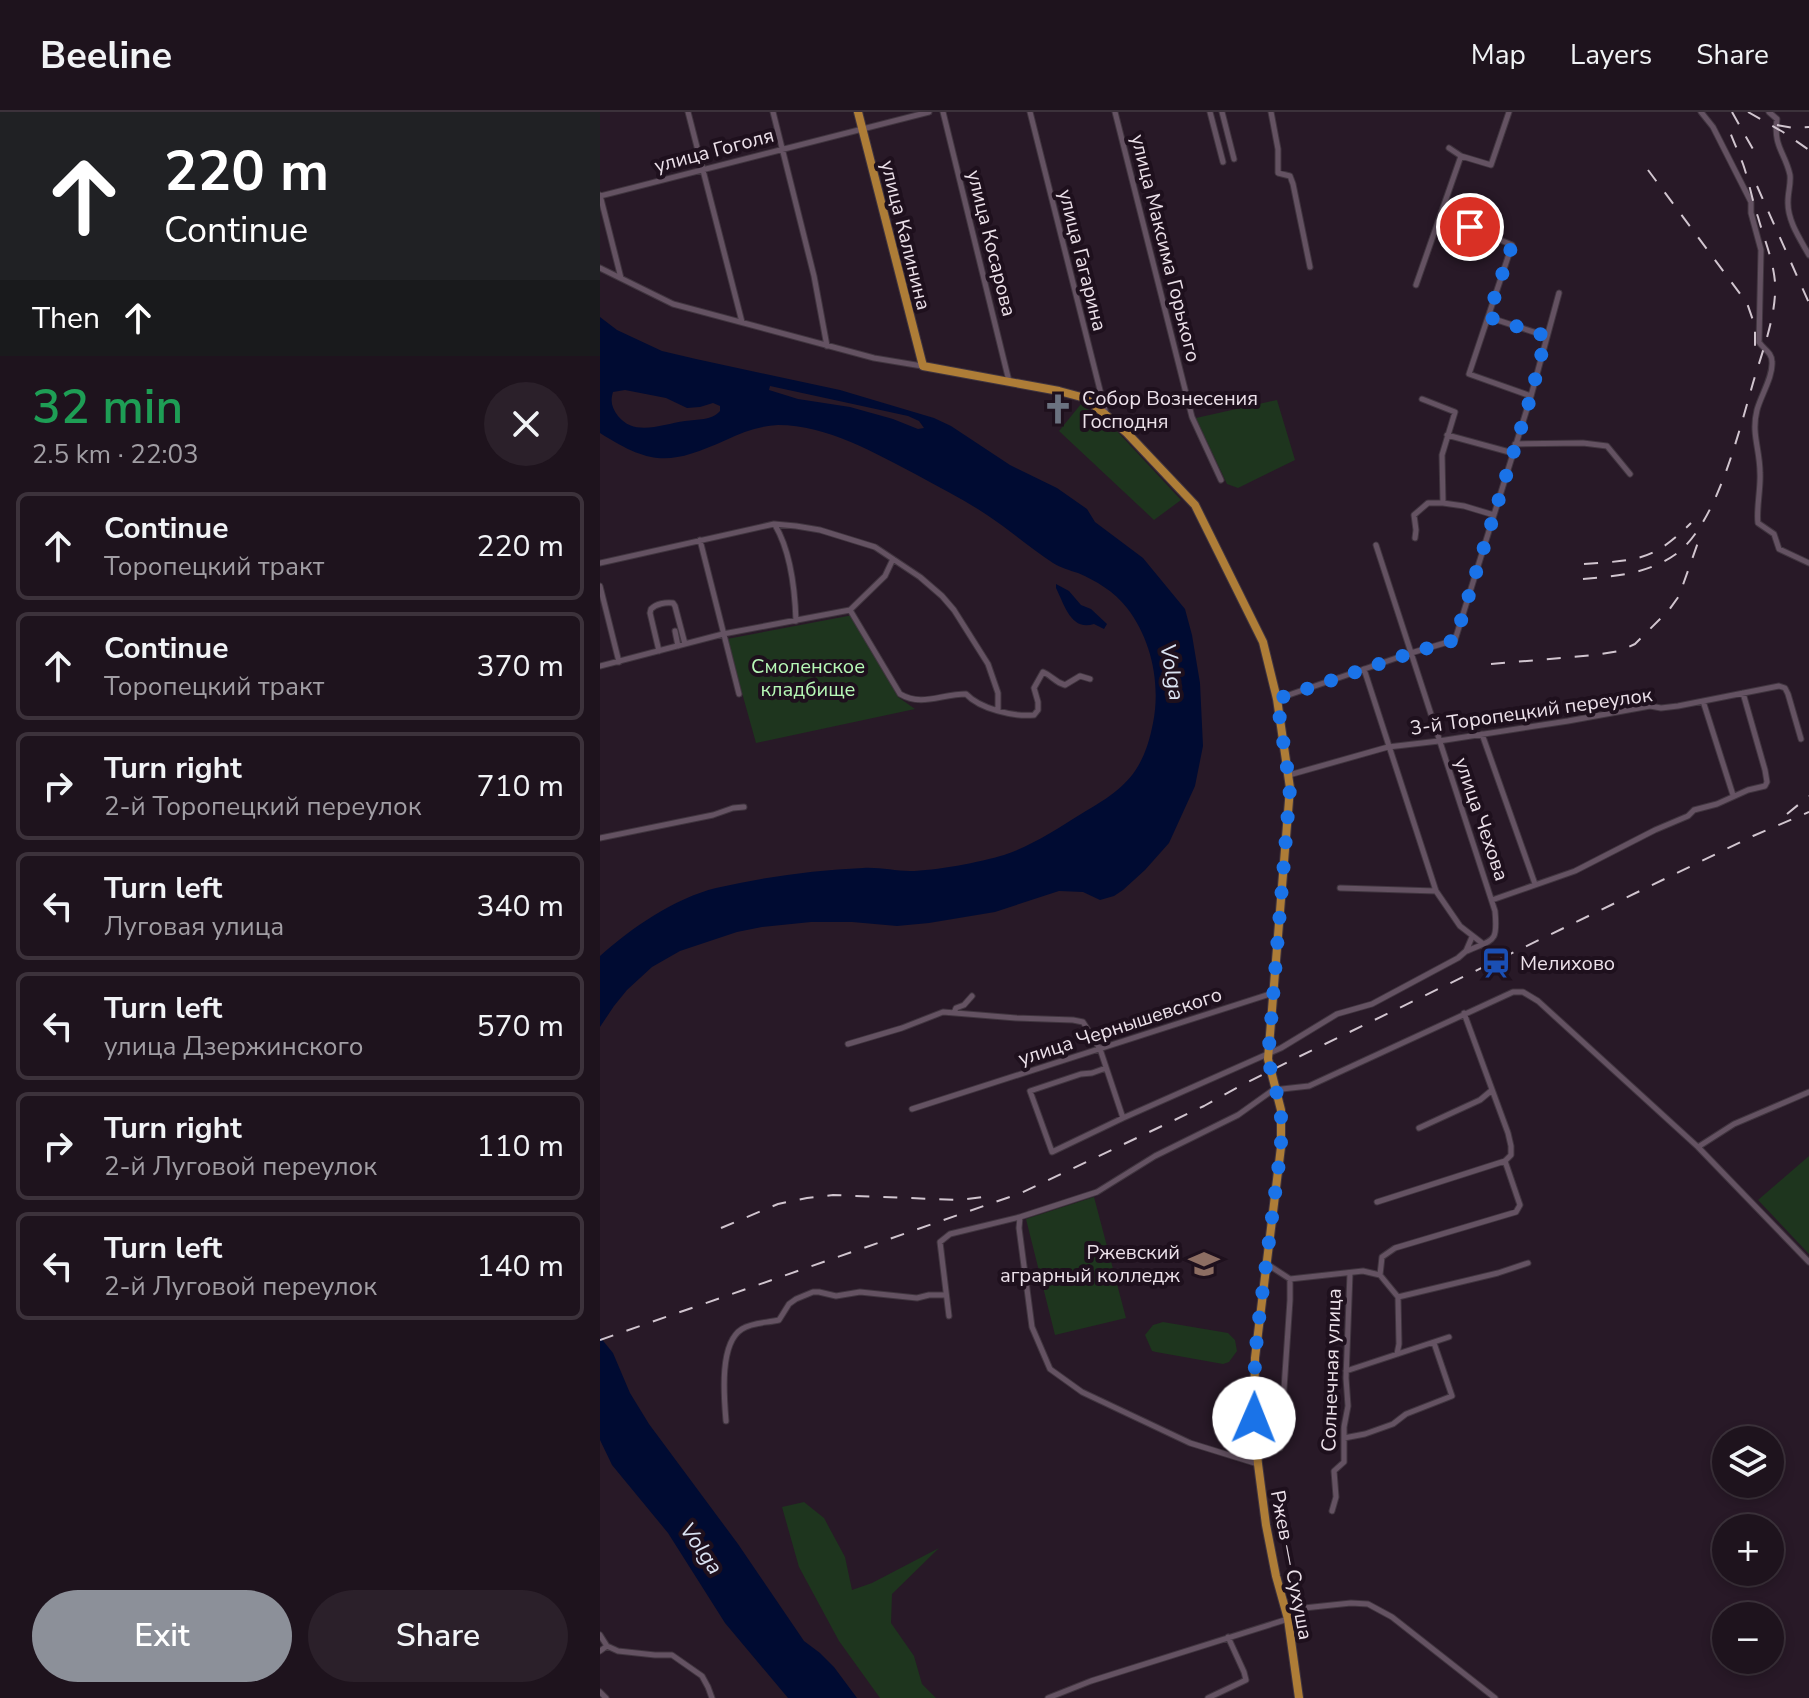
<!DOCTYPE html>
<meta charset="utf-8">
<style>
body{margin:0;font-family:"Nunito Sans",sans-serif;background:#2b202a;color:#f1f3f6;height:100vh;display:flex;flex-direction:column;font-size:30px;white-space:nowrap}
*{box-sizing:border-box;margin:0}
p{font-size:26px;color:#a19ea4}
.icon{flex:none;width:44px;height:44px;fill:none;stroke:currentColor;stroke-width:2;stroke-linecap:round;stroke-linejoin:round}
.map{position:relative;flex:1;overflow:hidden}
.panel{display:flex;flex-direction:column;background:#1e131d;width:600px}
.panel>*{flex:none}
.hud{background:#202124;color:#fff;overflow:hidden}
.buttons{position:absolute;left:1112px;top:1314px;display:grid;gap:16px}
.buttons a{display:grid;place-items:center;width:72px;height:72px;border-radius:50%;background:#1e131d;box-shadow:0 4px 12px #0003,0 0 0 2px #3c323b;font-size:40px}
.pin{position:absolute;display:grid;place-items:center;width:68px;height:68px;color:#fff;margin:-34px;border:4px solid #fff;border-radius:50%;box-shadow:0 2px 8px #0007}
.me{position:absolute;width:88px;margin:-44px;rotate:1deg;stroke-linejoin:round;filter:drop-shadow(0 0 6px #0008)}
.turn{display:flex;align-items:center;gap:28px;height:168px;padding:0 32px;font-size:36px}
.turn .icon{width:104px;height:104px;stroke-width:2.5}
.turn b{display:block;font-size:56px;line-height:68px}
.then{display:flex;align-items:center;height:76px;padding:0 32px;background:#0003;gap:16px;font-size:30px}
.round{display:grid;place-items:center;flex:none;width:84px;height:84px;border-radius:42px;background:#2b202a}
.headline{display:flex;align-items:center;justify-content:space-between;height:136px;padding:0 32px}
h1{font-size:48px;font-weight:600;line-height:60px;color:#1e9e55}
.button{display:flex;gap:16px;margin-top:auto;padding:16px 32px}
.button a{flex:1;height:92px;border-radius:48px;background:#8c9099;color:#fff;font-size:32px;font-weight:600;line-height:92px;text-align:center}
.button a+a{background:#2b202a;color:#f1f3f6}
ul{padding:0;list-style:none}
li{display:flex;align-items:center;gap:24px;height:108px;margin:0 16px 12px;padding:0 16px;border:4px solid #3c323b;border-radius:12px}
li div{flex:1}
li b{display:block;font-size:30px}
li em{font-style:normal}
header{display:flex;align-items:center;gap:48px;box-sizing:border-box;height:112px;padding:0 40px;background:#1e131d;border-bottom:2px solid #3c323b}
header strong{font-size:38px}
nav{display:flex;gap:44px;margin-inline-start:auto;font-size:28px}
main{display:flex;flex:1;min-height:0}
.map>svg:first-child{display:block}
.green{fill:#1e351e}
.water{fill:#000b32;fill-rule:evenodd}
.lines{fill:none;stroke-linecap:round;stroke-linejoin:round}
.minor-casing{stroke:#40353f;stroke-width:7}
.major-casing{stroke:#40353f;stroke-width:10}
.minor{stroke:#645262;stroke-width:5}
.major{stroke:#ae7d37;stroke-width:8}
.rail{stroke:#d1c5cf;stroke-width:2;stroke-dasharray:14 14;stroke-linecap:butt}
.route{stroke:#1a73e8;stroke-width:14;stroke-dasharray:0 25.2}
.labels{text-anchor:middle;stroke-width:8;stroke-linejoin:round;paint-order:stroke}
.street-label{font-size:20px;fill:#ece1ea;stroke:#1e101d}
.poi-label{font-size:20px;fill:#ece1ea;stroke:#1e101d;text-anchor:start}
.park-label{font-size:20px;fill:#b6f8b6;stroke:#1e101d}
.water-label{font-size:22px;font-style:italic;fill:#dbe3f2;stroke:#1e101d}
</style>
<header>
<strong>Beeline</strong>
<nav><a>Map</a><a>Layers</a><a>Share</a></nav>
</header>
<main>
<section class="panel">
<div class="hud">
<div class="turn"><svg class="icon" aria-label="ahead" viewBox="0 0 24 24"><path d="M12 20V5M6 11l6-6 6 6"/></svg><div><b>220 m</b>Continue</div></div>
<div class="then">Then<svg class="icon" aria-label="ahead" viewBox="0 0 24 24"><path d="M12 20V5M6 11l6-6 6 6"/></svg></div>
</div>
<div class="headline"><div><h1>32 min</h1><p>2.5 km · 22:03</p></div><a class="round"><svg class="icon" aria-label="close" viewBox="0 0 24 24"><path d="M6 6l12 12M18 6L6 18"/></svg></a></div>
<ul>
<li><svg class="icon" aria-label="ahead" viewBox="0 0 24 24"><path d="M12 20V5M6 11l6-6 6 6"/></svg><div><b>Continue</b><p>Торопецкий тракт</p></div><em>220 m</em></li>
<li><svg class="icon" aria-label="ahead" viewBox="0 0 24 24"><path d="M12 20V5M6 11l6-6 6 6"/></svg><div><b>Continue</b><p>Торопецкий тракт</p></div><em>370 m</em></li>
<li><svg class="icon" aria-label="right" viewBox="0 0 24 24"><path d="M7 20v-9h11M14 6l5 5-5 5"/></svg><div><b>Turn right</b><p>2-й Торопецкий переулок</p></div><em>710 m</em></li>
<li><svg class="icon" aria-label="left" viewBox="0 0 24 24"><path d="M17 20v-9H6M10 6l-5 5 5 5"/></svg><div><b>Turn left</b><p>Луговая улица</p></div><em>340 m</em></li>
<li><svg class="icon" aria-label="left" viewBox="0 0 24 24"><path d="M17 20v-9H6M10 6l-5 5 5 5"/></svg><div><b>Turn left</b><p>улица Дзержинского</p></div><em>570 m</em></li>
<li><svg class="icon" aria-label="right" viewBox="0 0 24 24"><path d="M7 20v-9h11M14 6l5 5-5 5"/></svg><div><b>Turn right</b><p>2-й Луговой переулок</p></div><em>110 m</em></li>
<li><svg class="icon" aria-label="left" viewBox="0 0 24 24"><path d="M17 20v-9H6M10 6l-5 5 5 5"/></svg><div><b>Turn left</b><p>2-й Луговой переулок</p></div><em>140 m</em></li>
</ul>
<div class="button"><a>Exit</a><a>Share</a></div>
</section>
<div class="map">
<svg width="1209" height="1586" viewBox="0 0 1209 1586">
<rect width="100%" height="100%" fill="#281927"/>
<path class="green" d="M 677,288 L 695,348 L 638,376 L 627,372 L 596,306 Z
M 481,292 L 515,317 L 581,388 L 554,408 L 459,319 Z
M 253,503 L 298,585 L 315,597 L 156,631 L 127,527 Z
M 1209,1044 L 1209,1142 L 1158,1088 Z
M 494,1085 L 526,1206 L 455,1223 L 426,1107 Z
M 563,1210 L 628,1221 L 635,1228 L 637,1239 L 629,1250 L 623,1252 L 556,1240 L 552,1239 L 545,1223 L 553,1213 Z
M 204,1390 L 224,1406 L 245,1445 L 252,1478 L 272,1471 L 339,1436 L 292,1482 L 291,1511 L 314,1544 L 322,1572 L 336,1586 L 280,1586 L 239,1529 L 199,1455 L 182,1395 Z"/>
<path class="water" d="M 0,205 L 17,218 L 62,239 L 96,247 L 240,278 L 334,306 L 351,314 L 410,353 L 457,376 L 487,397 L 495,410 L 543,446 L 585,497 L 592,523 L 600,571 L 603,634 L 595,674 L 569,731 L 545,758 L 523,778 L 514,784 L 500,788 L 483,780 L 459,779 L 395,800 L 329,811 L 297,814 L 252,810 L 211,810 L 162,815 L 137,820 L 80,839 L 52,855 L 27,878 L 14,894 L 0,915 L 0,844 C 31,816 75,786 116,776 C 164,765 214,758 263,756 C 279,755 295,759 310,759 C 334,759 381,750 404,743 C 431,734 457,717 481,702 C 524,677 543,662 553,611 C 561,571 551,527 527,496 C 514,479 496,469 478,461 C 469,458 461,456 453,451 C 430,436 410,418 387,403 C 365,388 340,376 317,363 C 275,341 227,313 178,313 C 159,314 143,320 126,328 C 70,353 52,354 0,321 ZM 170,274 L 308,304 L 319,309 L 324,316 L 318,317 L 293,307 L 250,295 L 198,287 L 169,278 ZM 25,278 L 66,286 L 87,296 L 100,295 L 113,291 L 120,294 L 120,299 C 111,309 98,307 85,309 C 62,312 35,325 18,304 C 12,296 10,290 13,280 Z
M 456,472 L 469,479 L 481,493 L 491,497 L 507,512 L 504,517 L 494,512 C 471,519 465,494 456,476 Z
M 0,1225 L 13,1241 L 30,1281 L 49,1312 L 138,1432 L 204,1529 L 220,1541 L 234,1555 L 257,1586 L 188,1586 L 125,1511 L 68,1421 L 12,1353 L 0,1328 Z"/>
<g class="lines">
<g class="minor-casing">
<path id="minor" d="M 88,0 L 142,210
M 173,0 L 214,164 L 227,234
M 343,0 L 409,269
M 430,0 L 506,302
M 515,0 L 592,305 L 621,368
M 610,0 L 623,50
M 622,0 L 634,47
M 671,0 L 678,37 L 678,61 L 690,64 L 693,72 L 710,155
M 1101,0 L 1113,15 L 1151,90 L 1151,101 L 1161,138 L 1159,230 C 1163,237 1172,240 1172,250 C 1173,265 1161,283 1157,298 C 1151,322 1160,337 1160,361 C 1161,376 1156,398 1158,411 L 1174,422 L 1179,437 L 1209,451
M 1169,0 L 1177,7 C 1173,35 1185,40 1190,63 C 1191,72 1188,80 1188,89 C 1187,108 1200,127 1209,143
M 849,36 L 861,44 L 891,53 L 909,0
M 0,83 L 21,166
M 0,84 L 329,0
M 870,115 L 912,133 L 869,262 L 931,284
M 0,156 L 73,192 L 274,246 L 322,254
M 816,173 L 861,44
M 888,205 L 946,224
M 847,323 L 913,341
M 915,332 L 983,331 L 1007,334 L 1030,362
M 843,391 L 864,394 L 894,403
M 175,413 C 191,440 195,478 196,509
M 815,426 L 816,418 L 814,403 L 828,391 L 843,391 L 842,343 L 855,300 L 822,287
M 100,428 L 139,582
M 776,433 L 895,799 C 898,831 894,827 867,839
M 0,451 L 174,412 L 196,414 L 220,418 L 275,435 L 320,465 L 342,484 L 354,498 L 388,552 L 398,581 L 398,598
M 0,474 L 19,550
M 250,498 L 300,582 C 322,595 341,582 366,582 C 380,597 414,605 434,603 L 438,598 L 438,590 L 434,576 L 443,560 C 453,564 454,570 465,573 L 480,564 L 490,567
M 250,498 L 285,464 L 293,447
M 75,519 L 78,534
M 59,539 L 50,501 L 51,497 C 56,492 65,490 73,491 L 75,494 L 85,532
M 0,554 L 123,522 L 250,498
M 764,557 L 836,779 L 860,814 L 882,831
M 677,587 L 811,541 L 855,528 L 931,284 L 959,181
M 1103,589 L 1133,683
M 882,622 L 935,772
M 689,663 L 788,635 L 839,629 L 968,609 L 1050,594 L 1061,596 L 1078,594 L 1179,574 L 1185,576 L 1188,582 L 1201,627
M 0,726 L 113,703 L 133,696 L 144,695
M 740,776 L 836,779
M 892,788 L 975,759 L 1055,718 L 1088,704 L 1094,698 L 1117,692 L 1148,678 L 1165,674 L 1167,670 L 1165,658 L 1143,581
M 354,901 L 356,896 L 364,893 L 372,884
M 248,932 L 302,916 L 343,900 L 416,906 L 473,908 L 483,910 L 500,937 L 523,1006
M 506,956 L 492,961 L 481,962 L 430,979 L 452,1040 L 523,1006 L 681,936 L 737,902 L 772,892 L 858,846 L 866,839 L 872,825
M 312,997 L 673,881
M 819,1016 L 880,988 L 892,978
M 1098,1035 L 1134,1012 L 1209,980
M 777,1090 L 905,1049 L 911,1043 L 911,1034 L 908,1021 L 864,901
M 420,1105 L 419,1116 L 432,1215 L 450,1257 L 482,1280 L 590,1331 L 658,1352
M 667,1152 L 690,1167 L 763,1159 L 780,1163 L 798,1185 L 898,1161 L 928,1151
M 780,1163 L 782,1145 L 795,1136 L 916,1100 L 920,1093 L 905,1049
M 349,1204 L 340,1130 L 350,1122 L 420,1105 L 497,1080 L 555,1044 L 638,1003 L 673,978 L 709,974 L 913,880 L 923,880 L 938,889 L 1098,1035 L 1209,1150
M 797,1242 L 799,1232 L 798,1185
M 746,1259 L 849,1225
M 126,1309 C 124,1285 119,1231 142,1217 C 153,1210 167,1211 179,1208 L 189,1192 L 196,1187 L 213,1180 L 219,1180 L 236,1184 L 260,1180 L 317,1186 L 329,1183 L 346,1183
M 744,1326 L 765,1322 L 793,1312 L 806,1302 L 852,1284 L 834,1231
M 680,1336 L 690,1188 L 690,1167
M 732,1399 L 736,1385 L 734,1359 L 744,1350 L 744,1315 L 748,1294 L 746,1266 L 750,1161
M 685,1498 L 751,1491 L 768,1492 L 792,1505 L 895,1586
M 0,1523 L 7,1534
M 7,1534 L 18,1539 L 55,1543 L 72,1543 L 102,1564 L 108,1575 L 112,1586
M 0,1539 L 7,1534
M 0,1580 L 6,1586
M 448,1586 L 491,1569 L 688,1507
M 608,1586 L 646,1568 L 644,1560 L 628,1525"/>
</g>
<g class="major-casing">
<path id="major" d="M 258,0 L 323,254 L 459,279 L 485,286 L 506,303 L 527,321 L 595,393 L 663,530 L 677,587 L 690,676 L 668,947 L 681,998 L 681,1035 L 655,1246 L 654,1306 L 658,1352 L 666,1413 L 676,1464 L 688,1507 L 699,1586"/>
</g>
<use href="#minor" class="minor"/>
<use href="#major" class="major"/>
<path class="rail" d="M 1132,0 L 1154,39
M 1148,0 L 1183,20 L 1209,38
M 1177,13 L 1194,16 L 1209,15
M 1048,58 L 1147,191 L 1155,214 L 1155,244
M 1157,74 L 1209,191
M 984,452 C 1036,448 1052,450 1091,411
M 983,467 C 1016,464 1048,462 1076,442 C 1117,412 1139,319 1153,271 C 1162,240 1177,203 1175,170 C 1173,147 1164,127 1158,105 C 1152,88 1149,69 1143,52 C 1138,39 1132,26 1127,12
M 891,552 L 995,543 L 1020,539 L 1035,532 L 1069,498 L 1079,484 L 1101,422
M 1187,702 L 1209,684
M 121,1116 L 178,1092 L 207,1086 L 233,1083 L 359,1088 L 391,1084
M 0,1228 L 421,1081 L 604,994 L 640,974 L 688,950 L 1153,724 L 1209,700"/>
</g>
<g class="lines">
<path class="route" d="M 654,1306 L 655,1246 L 658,1215 L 681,1035 L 681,998 L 668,947 L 690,676 L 677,587 L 811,541 L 855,528 L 931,284 L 946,224 L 888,205 L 912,133 L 870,115"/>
</g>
<defs>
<g id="church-bare" transform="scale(2.4)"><path d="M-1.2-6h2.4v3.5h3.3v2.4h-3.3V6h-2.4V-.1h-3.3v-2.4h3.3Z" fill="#6b7280" stroke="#1e101d" stroke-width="2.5" paint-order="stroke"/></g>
<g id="station-bare" transform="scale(2.4)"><path d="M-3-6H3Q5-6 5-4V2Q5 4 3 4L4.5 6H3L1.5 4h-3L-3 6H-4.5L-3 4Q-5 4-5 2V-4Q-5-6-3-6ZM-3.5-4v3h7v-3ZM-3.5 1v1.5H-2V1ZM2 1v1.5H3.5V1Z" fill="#1a4fb4" stroke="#1e101d" stroke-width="2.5" paint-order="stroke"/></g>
<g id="university-bare" transform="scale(2.4)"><path d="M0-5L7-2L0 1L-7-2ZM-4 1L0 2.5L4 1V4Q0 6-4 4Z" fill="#8d6e63" stroke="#1e101d" stroke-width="2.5" paint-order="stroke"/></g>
</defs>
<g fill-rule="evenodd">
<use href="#church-bare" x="458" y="297"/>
<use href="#station-bare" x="896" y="851"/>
<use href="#university-bare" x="604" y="1152"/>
</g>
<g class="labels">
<g class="street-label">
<text transform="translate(114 38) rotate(-15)" y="7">улица Гоголя</text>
<text transform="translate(306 123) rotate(76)" y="7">улица Калинина</text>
<text transform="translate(392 131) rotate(76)" y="7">улица Косарова</text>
<text transform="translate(566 136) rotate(76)" y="7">улица Максима Горького</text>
<text transform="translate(483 148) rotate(76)" y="7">улица Гагарина</text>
<text transform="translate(931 599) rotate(-8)" y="7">3-й Торопецкий переулок</text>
<text transform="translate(882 707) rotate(71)" y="7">улица Чехова</text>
<text transform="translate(520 914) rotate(-18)" y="7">улица Чернышевского</text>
<text transform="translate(731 1258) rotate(-88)" y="7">Солнечная улица</text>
<text transform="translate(692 1453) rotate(79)" y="7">Ржев — Сухуша</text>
</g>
<g class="poi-label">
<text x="482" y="293">Собор Вознесения<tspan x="482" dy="23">Господня</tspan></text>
<text x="920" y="858">Мелихово</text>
<text x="580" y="1147" text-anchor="end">Ржевский<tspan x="580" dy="23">аграрный колледж</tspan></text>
</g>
<g class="park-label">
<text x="208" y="561">Смоленское<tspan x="208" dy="23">кладбище</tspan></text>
</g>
<g class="water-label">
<text transform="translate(573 560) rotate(80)" y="8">Volga</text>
<text transform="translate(102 1436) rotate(55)" y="8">Volga</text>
</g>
</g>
</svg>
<div class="buttons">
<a><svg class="icon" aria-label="layers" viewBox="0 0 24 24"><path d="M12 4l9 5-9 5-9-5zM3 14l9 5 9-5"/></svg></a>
<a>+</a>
<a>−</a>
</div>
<div class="pin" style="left:870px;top:115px;background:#d93025"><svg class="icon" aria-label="arrive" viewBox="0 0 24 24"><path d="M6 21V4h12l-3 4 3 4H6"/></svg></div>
<svg class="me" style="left:654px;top:1306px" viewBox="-20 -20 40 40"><circle r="19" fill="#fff"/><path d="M0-13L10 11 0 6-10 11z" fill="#1a73e8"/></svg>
</div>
</main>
